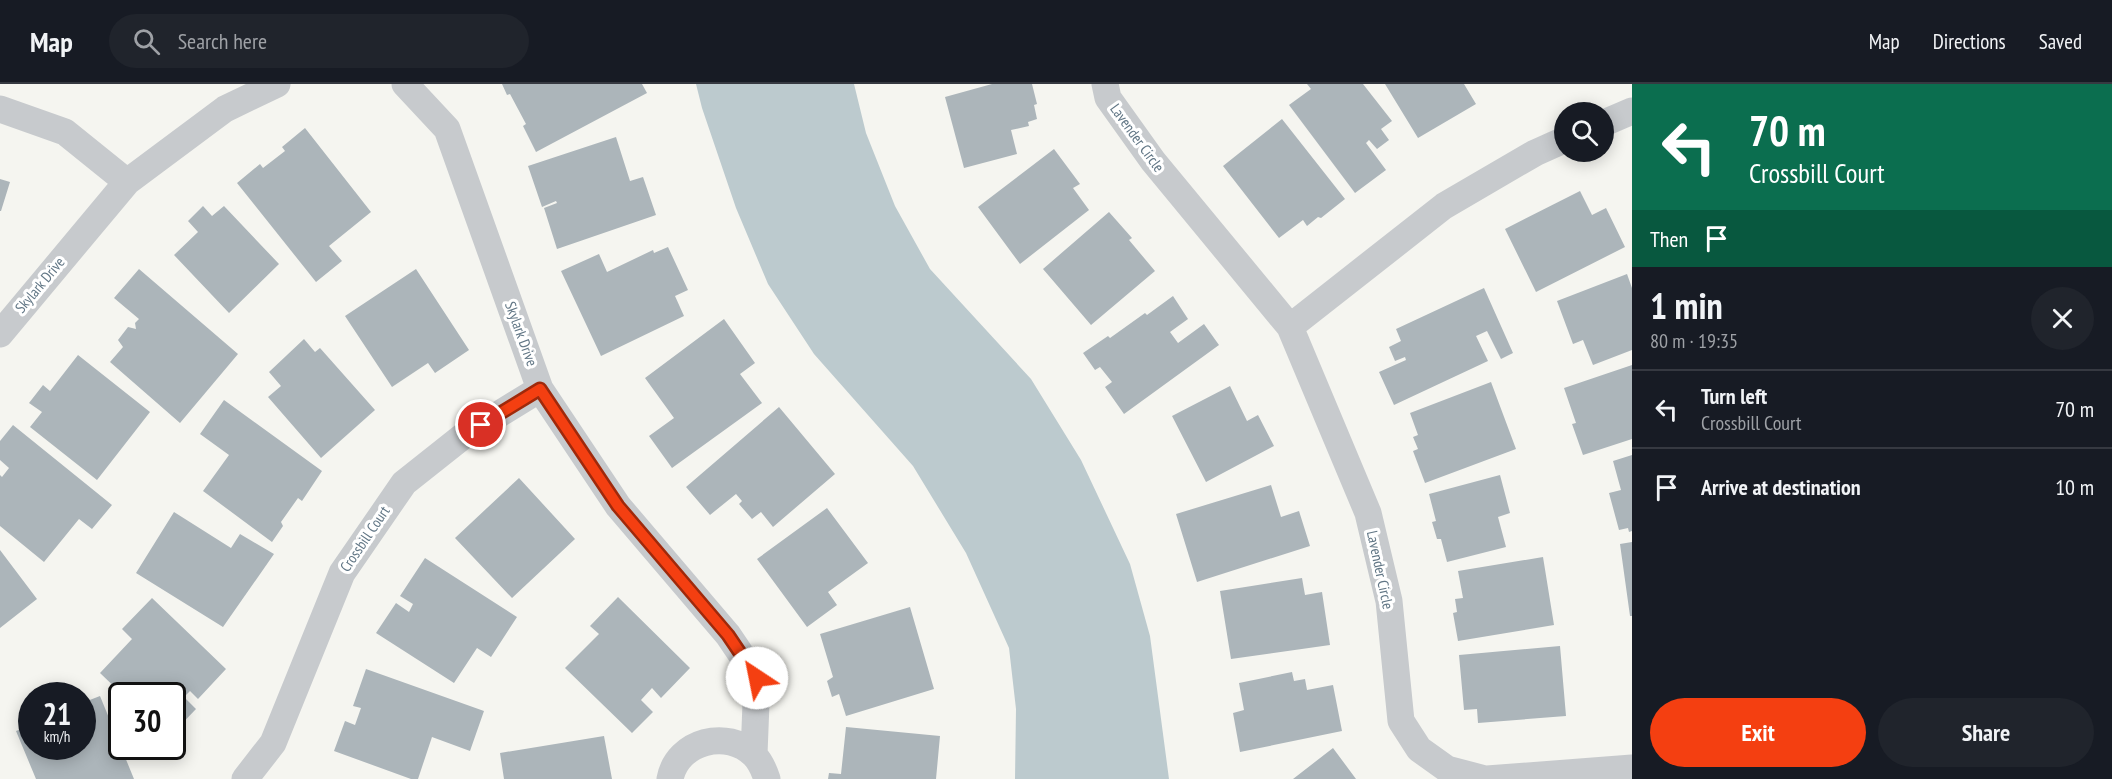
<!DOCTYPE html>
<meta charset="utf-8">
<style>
body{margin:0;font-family:"PT Sans Narrow",sans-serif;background:#20242c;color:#f1f3f6;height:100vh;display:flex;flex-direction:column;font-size:22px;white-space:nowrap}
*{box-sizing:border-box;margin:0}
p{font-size:20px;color:#9ea1a6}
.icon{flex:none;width:33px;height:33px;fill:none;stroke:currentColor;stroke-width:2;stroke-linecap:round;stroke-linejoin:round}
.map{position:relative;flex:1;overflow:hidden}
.details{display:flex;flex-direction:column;background:#171b24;width:480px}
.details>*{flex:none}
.banner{background:#0b6e4f;color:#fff;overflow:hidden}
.controls{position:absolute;left:1554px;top:18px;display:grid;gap:12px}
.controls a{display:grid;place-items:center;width:60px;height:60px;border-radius:50%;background:#171b24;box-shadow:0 3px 15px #0003;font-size:30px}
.speed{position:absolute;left:18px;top:598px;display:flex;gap:12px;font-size:30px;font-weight:700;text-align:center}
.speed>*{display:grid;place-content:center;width:78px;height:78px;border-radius:50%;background:#171b24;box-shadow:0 3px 15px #0003;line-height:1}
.speed small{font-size:15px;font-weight:400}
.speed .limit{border:3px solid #111;border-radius:9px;background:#fff;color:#111}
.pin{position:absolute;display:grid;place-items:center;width:51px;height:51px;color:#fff;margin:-26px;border:3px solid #fff;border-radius:50%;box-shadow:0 2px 6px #0007}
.me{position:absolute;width:66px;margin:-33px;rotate:326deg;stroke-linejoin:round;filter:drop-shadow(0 0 4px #0008)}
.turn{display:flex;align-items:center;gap:21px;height:126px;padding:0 18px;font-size:27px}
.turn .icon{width:78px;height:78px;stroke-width:2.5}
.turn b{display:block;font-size:42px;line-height:51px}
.then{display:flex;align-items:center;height:57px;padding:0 18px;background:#0003;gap:12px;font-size:22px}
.round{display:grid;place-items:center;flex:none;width:63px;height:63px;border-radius:32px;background:#20242c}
.overview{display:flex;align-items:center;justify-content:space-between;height:102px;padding:0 18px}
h1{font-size:36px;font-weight:700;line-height:45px}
.cta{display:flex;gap:12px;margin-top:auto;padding:12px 18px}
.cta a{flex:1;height:69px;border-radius:36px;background:#f43f11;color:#fff;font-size:24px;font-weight:700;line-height:69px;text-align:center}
.cta a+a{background:#20242c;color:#f1f3f6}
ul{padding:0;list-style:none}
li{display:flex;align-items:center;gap:18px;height:78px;padding:0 18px;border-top:2px solid #363941}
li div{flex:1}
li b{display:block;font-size:22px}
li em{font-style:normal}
header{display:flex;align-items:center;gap:36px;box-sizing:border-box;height:84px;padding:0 30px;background:#171b24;border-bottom:2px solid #363941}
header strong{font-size:28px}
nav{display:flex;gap:33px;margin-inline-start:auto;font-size:21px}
.search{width:420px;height:54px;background:#20242c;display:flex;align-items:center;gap:15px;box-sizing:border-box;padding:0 21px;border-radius:33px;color:#9ea1a6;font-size:22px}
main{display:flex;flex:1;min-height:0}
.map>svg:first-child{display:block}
.water{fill:#bccace}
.building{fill:#acb5ba}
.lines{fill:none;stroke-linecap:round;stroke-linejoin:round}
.street{stroke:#c7cacd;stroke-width:27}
.route-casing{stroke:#9f290b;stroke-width:15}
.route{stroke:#f43f11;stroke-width:10}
.labels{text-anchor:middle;stroke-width:6;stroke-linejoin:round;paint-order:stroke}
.street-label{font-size:15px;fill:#617685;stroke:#fff}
</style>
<header>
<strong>Map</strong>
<div class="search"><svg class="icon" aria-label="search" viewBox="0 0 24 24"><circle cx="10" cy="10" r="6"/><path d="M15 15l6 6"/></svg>Search here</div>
<nav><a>Map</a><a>Directions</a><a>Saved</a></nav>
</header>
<main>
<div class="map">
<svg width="1632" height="695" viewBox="0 0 1632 695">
<rect width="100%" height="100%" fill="#f5f5f0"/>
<path class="water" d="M 696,0 L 854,0 L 866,49 L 895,122 L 930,185 L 1031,295 L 1081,376 L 1130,480 L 1150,552 L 1169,695 L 1015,695 L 1016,625 L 1009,564 L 966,469 L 913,382 L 814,270 L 768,200 L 736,124 L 702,24 Z"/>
<path class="building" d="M 502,0 L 642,0 L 647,9 L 536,68 L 523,42 L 526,40 L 510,10 L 507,11 Z
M 992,0 L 1032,0 L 1037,20 L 1034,21 L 1037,35 L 1028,38 L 1029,42 L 1011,46 L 1017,70 L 964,84 L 945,13 Z
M 1307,0 L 1363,0 L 1392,37 L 1381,45 L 1389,56 L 1377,65 L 1369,56 L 1366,59 L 1386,86 L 1355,109 L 1289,21 L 1311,5 Z
M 1385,0 L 1464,0 L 1476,20 L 1418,54 Z
M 1282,35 L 1345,115 L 1321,134 L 1318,133 L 1307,142 L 1303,136 L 1279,154 L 1223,82 Z
M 305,44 L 371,128 L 329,162 L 342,177 L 316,198 L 237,99 L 260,80 L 263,84 L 285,67 L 282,63 Z
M 616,53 L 630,97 L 643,93 L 656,131 L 557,165 L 544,124 L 557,119 L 556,117 L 542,123 L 528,82 Z
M 1054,65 L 1080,100 L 1073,104 L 1089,126 L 1020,180 L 978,123 Z
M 0,95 L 10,98 L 1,127 L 0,127 Z
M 1580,107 L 1592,131 L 1606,124 L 1625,163 L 1536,208 L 1505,145 Z
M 203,122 L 212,132 L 224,122 L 279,180 L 229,229 L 174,171 L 198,148 L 188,137 Z
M 1109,128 L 1132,154 L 1129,156 L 1155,187 L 1091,241 L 1043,185 Z
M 668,163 L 688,206 L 675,212 L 684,232 L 601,272 L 561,187 L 599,170 L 607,188 L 653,166 L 654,169 Z
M 139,185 L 238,270 L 180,339 L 110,278 L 123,263 L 118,256 L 128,243 L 136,245 L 135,239 L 139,235 L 114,214 Z
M 416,185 L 469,266 L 435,289 L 428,279 L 392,303 L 345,232 Z
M 1627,190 L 1632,204 L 1632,266 L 1593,281 L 1583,256 L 1573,260 L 1557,217 Z
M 1484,204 L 1513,269 L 1501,275 L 1487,247 L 1476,252 L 1488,277 L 1394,321 L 1379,288 L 1406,276 L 1405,273 L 1395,277 L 1389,263 L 1401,257 L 1396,245 Z
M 1173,212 L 1188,235 L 1170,248 L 1178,259 L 1204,240 L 1219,261 L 1124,330 L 1105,303 L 1112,298 L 1100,283 L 1095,286 L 1083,269 L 1108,252 L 1110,254 L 1145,229 L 1147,231 Z
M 724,235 L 755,279 L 740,290 L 762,319 L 672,384 L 649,352 L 674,334 L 645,294 Z
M 304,255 L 315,268 L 320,264 L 375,326 L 321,374 L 268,313 L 281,302 L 269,288 Z
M 78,271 L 150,328 L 97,396 L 30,343 L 42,328 L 29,319 L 43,301 L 50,307 Z
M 1632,281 L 1632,355 L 1583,371 L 1572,340 L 1576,339 L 1564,304 Z
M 1491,298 L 1516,365 L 1425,399 L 1413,367 L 1418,365 L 1413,353 L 1418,351 L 1410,329 Z
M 1230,302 L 1247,337 L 1258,331 L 1274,362 L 1206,398 L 1172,332 Z
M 224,316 L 322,387 L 302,417 L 298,414 L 281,438 L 283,442 L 272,458 L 203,407 L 229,371 L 200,350 Z
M 779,323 L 835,390 L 773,443 L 761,428 L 752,435 L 739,420 L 742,417 L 736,410 L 710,431 L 686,403 Z
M 13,341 L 112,421 L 92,445 L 79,435 L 44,478 L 0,442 L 0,391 L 2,393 L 9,384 L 0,376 L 0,357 Z
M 1632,371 L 1632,447 L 1629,448 L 1628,444 L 1619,446 L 1609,409 L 1621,406 L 1613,377 Z
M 1500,391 L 1510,429 L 1498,433 L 1506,463 L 1447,478 L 1441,455 L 1437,455 L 1432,438 L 1436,437 L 1429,410 Z
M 519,394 L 575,455 L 512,514 L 455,454 Z
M 1271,401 L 1281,433 L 1299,427 L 1310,462 L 1197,498 L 1176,430 Z
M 827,424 L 868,479 L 828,508 L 837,521 L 807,543 L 757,475 Z
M 174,428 L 231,464 L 240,450 L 274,470 L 223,543 L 136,489 Z
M 1632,458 L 1632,532 L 1630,532 L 1620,460 Z
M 0,466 L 37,515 L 0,544 Z
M 1543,473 L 1554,541 L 1458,557 L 1453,529 L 1457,528 L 1455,515 L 1463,514 L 1458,487 Z
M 425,474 L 517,533 L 491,573 L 477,564 L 454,599 L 376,549 L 396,519 L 409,528 L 413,520 L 400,512 Z
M 1302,494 L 1305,511 L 1322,508 L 1330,561 L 1231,575 L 1220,507 Z
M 618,513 L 690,584 L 661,614 L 652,604 L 641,616 L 653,628 L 632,649 L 565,584 L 599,550 L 590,542 Z
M 152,514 L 226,585 L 198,615 L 190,607 L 184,613 L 196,625 L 172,650 L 172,612 L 124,612 L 100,589 L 132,555 L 122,545 Z
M 910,523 L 934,605 L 846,632 L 839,610 L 832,613 L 827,597 L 833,593 L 820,550 Z
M 1560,562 L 1566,632 L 1478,639 L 1477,625 L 1464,626 L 1459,571 Z
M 366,585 L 484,627 L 470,667 L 432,653 L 418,695 L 411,695 L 334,667 L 345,637 L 355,641 L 361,624 L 353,622 Z
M 1292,588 L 1294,597 L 1305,595 L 1307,606 L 1333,601 L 1342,647 L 1240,668 L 1233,629 L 1244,626 L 1239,599 Z
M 100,612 L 134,695 L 36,695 L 16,647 L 32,641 L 32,663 L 82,663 L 82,619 Z
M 846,643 L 940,652 L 936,695 L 828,695 L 829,689 L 841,690 Z
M 604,652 L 612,695 L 504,695 L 500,669 Z
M 1333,664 L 1356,695 L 1293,695 Z"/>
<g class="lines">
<path class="street" d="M 405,0 L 447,45 L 540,305 L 618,422 L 728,551 L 757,594 L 754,670
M 1105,0 L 1108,14 L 1153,77 L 1290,243 L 1368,429 L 1389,517 L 1401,637 L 1419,665 L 1447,685 L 1485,695
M 0,25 L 65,48 L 127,98
M 1604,39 L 1632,27
M 1290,243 L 1444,122 L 1535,69 L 1564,56
M 0,250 L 127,98 L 225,25 L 277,0
M 245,695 L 273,659 L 342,489 L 404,399 L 462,353 L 540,305
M 670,695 C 677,657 728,644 754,671 C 761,678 764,686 767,695
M 1487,695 L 1632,684"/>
</g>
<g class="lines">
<g class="route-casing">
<path id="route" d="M 481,341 L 540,305 L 618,422 L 728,551 L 757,594"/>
</g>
<use href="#route" class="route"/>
</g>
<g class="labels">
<g class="street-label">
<text transform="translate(1137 54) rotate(54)" y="5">Lavender Circle</text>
<text transform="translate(40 201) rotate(-50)" y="5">Skylark Drive</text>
<text transform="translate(521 250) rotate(70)" y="5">Skylark Drive</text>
<text transform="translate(365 455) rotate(-56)" y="5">Crossbill Court</text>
<text transform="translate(1380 486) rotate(78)" y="5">Lavender Circle</text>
</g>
</g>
</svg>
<div class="controls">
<a><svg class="icon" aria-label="search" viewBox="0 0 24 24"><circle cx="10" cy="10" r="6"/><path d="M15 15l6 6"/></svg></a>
</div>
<div class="speed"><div>21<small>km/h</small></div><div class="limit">30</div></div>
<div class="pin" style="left:481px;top:341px;background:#d93025"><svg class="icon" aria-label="arrive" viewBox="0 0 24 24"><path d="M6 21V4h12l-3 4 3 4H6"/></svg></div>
<svg class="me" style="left:757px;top:594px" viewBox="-20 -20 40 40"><circle r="19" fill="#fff"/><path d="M0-13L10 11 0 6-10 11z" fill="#f43f11"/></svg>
</div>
<section class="details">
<div class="banner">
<div class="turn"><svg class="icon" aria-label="left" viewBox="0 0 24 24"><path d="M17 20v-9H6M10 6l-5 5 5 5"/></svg><div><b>70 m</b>Crossbill Court</div></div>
<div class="then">Then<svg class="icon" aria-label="arrive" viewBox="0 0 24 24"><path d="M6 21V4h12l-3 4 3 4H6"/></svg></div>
</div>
<div class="overview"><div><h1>1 min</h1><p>80 m · 19:35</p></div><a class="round"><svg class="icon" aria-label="close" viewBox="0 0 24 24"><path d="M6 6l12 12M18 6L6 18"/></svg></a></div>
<ul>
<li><svg class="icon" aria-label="left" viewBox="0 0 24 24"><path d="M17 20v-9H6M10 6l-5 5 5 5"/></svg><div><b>Turn left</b><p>Crossbill Court</p></div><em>70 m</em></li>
<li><svg class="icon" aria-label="arrive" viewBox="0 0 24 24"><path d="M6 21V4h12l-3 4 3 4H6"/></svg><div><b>Arrive at destination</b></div><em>10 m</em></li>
</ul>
<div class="cta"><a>Exit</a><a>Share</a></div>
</section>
</main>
